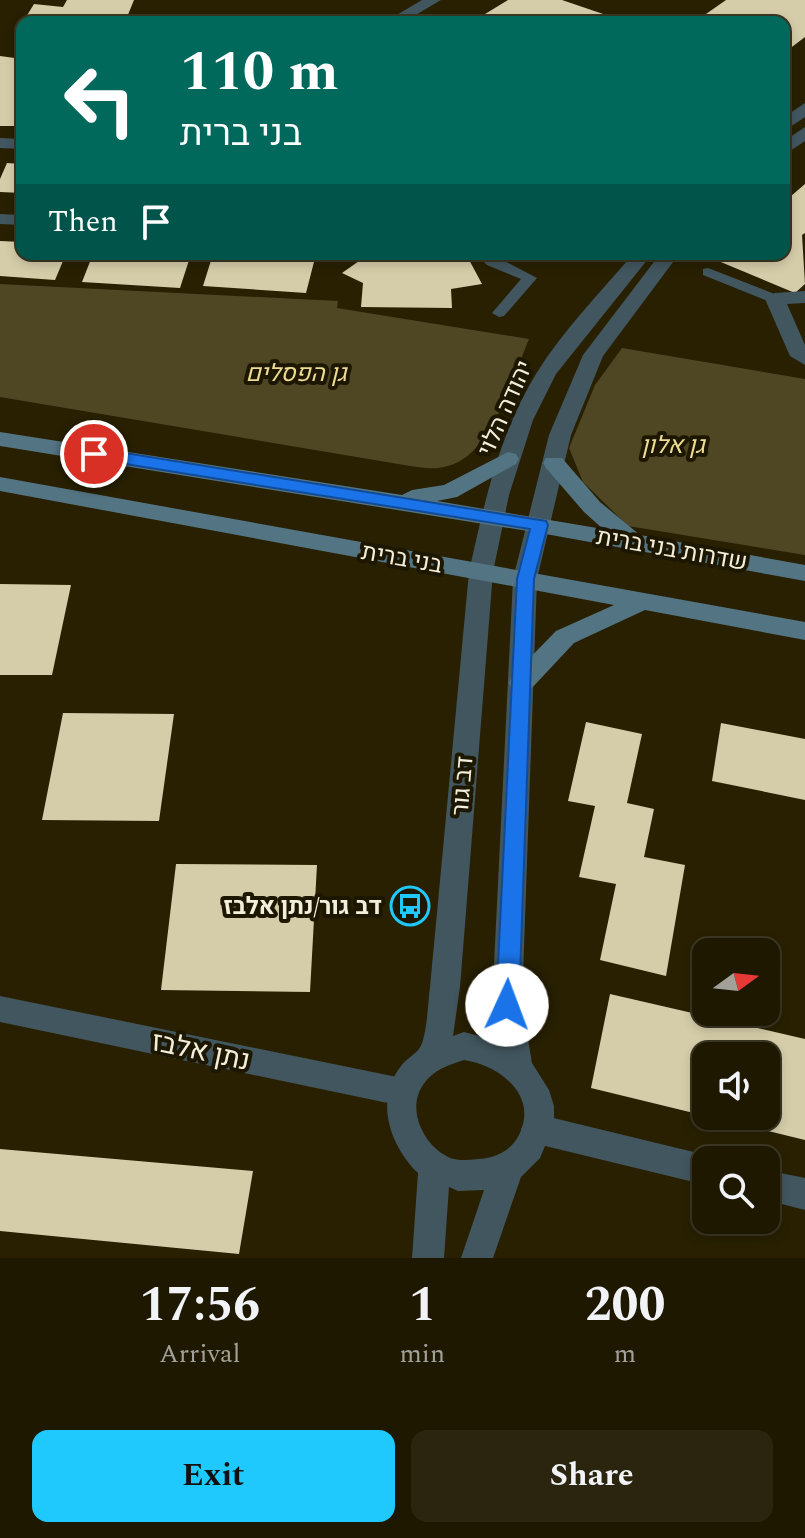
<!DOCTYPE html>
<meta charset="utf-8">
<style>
body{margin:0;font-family:Spectral,Heebo,serif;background:#2b2510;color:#f1f3f6;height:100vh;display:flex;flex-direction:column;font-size:30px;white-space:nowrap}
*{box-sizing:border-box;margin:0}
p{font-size:26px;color:#a1a099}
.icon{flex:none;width:44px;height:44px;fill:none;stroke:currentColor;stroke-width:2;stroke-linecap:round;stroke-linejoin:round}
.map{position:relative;height:1258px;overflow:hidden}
.drawer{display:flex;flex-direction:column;background:#1e1801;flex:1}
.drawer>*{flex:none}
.hud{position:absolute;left:16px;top:16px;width:774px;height:244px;border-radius:16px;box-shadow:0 4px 12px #0003,0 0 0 2px #3c3723;background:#00695c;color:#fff;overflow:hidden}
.needle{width:52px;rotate:75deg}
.controls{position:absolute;left:692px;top:938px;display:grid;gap:16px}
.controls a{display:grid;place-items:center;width:88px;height:88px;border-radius:16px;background:#1e1801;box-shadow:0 4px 12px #0003,0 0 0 2px #3c3723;font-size:40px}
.pin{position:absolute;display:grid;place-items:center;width:68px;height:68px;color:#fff;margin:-34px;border:4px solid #fff;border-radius:50%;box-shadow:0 2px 8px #0007}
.me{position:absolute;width:88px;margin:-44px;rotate:2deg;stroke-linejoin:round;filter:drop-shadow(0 0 6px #0008)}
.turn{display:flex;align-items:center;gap:28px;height:168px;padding:0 32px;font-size:36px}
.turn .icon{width:104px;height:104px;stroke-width:2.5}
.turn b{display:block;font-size:56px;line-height:68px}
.then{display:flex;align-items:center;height:76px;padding:0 32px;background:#0003;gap:16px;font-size:30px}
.eta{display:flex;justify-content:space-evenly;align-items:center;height:136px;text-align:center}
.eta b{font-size:48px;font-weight:700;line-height:56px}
.cta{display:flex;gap:16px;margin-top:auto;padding:16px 32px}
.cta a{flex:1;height:92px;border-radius:16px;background:#20c9fd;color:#111;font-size:32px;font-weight:700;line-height:92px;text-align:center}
.cta a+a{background:#2b2510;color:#f1f3f6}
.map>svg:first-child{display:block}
.green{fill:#4f4624}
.building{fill:#d5cda9}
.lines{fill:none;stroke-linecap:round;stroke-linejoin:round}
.service{fill:#42565f;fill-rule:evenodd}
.minor{fill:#42565f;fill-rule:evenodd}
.tertiary{fill:#42565f;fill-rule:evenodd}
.secondary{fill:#537483;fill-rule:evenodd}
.route{fill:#1a73e8;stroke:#114b97;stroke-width:2}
.labels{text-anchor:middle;stroke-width:8;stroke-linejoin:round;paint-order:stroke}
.park-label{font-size:24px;font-style:italic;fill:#eddb92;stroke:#1e1700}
.street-label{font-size:24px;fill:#f2eedc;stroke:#1e1700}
.poi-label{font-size:24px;font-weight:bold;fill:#f2eedc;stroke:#1e1700;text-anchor:end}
.near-street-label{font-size:28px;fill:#f2eedc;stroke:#1e1700}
</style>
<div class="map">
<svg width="805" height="1258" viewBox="0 0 805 1258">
<rect width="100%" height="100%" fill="#282001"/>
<path class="green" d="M 0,284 L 338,301 L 337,308 L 529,339 C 513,377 492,455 448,466 C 435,470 423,468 410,466 L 0,397 Z
M 622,348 L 805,379 L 805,555 L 628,526 L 583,482 L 569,448 L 595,385 Z"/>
<path class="building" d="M 67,0 L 134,0 L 125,22 L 23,22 L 34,4 L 63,7 Z
M 508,0 L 562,0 L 609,16 L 600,22 L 472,22 Z
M 726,0 L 805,0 L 805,37 L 784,53 L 784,22 L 696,21 Z
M 0,56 L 22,59 L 22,126 L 0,126 Z
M 7,163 L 22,164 L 22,193 L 0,192 L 0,179 Z
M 805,184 L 805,233 L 802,235 L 805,284 L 795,293 L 716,260 L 723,254 L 784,254 L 784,202 Z
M 0,241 L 22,242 L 22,254 L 66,254 L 55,280 L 0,276 Z
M 93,254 L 191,254 L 180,288 L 82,282 Z
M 213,254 L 254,254 L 315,258 L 306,293 L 203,286 Z
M 369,254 L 466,254 L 482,284 L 451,289 L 452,308 L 361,307 L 363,283 L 342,273 Z
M 0,584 L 71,585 L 52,675 L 0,675 Z
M 63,713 L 174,714 L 159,821 L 42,820 Z
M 586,722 L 642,734 L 627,803 L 654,809 L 644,857 L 685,865 L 666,976 L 600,960 L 616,884 L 579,877 L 595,806 L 568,801 Z
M 721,723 L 805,739 L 805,800 L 712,781 Z
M 176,864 L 317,865 L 310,992 L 161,990 Z
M 610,994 L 805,1039 L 805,1140 L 710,1117 L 766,1116 L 766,1056 L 706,1056 L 706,1116 L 591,1088 Z
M 0,1149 L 253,1171 L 239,1254 L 0,1231 Z"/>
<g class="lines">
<path class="service" d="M 476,254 L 491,254 L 537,278 L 504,316 L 499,317 L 492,313 L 521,279 L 487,265 Z
M 708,268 L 780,296 L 782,299 L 780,302 L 770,302 L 703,275 L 703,269 Z"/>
<path class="minor" d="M 422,0 L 441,0 L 404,22 L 385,22 Z
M 0,138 L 22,139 L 22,149 L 0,148 Z
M 0,214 L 22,215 L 22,225 L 0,224 Z
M 805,291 L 805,303 L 787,304 L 805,345 L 805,365 L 790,356 L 765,299 L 775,293 Z
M 0,996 L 402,1078 L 413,1082 L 417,1092 L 413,1102 L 402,1106 L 0,1022 Z
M 537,1114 L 706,1155 L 718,1160 L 706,1160 L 706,1185 L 537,1144 L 526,1139 L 521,1129 L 526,1119 Z
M 766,1170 L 805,1178 L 805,1210 L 766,1200 Z"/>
<path class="tertiary" d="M 805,103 L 805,117 L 784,131 L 784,117 Z
M 805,127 L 805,141 L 784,155 L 784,141 Z
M 633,254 L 652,254 L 556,374 L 533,420 L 509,495 L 493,572 L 460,987 L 453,1036 L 464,1032 L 499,1041 L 492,1005 L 513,579 L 549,435 L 583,355 L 660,254 L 679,254 L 603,356 L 571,435 L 537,579 L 522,1005 L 532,1063 L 549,1090 L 554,1106 L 554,1124 L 540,1158 L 521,1177 L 493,1258 L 461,1258 L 484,1190 L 458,1191 L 449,1187 L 444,1258 L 412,1258 L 418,1173 C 390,1146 374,1100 401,1066 C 406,1059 414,1055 419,1049 C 427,1039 428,1001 430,987 L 469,572 C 484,504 499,434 536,374 C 563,330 600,293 633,254 ZM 464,1060 C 499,1065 539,1095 519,1135 C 511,1151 495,1158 478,1159 C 466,1160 454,1162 443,1154 C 422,1141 407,1108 423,1085 C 433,1070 448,1065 464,1060 Z"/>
<path class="secondary" d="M 0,432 L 402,495 L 412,490 L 444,485 L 508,452 L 516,454 L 519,459 L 516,464 L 457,497 L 437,501 L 603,529 L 584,512 L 546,468 L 543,463 L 546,458 L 562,458 L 600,502 L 640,535 L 805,565 L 805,581 L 540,533 L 0,446 Z
M 0,477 L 805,622 L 805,640 L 645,610 L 574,643 L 530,690 L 521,692 L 512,690 L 509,683 L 512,676 L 556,631 L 614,605 L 0,491 Z"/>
</g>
<path class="route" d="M 94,448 L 546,521 L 548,525 L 534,579 L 519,1005 L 515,1012 L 507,1015 L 500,1012 L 496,1005 L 517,579 L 530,529 L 88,458 L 86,454 Z"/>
<defs>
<g id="bus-ring" transform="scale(2)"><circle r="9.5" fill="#1e1700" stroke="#20c9fd" stroke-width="1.5"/><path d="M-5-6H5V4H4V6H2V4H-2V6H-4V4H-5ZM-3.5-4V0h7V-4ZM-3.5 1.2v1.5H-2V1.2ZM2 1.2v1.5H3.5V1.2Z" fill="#20c9fd"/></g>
</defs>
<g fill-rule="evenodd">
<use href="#bus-ring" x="410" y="906"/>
</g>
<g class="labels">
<g class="park-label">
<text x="296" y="381">גן הפסלים</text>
<text x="673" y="453">גן אלון</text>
</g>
<g class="street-label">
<text transform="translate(505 408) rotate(-66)" y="8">יהודה הלוי</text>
<text transform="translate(672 549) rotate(10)" y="8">שדרות בני ברית</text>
<text transform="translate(402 558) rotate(10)" y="8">בני ברית</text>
<text transform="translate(462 786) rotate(-85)" y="8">דב גור</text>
</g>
<g class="poi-label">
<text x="382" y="914">דב גור/נתן אלבז</text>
</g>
<g class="near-street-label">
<text transform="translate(201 1050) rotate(12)" y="10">נתן אלבז</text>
</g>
</g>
</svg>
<div class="controls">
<a><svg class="needle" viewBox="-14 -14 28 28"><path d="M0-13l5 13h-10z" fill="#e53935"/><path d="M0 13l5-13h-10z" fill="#a1a099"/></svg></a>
<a><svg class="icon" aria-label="sound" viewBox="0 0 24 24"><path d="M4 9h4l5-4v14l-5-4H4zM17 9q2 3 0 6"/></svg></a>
<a><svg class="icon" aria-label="search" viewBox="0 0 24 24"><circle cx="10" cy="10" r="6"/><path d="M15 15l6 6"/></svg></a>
</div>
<div class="pin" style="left:94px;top:454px;background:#d93025"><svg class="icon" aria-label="arrive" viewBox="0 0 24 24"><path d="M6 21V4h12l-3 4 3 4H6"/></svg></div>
<svg class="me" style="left:507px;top:1005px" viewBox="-20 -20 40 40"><circle r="19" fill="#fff"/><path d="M0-13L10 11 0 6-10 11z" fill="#1a73e8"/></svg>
<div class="hud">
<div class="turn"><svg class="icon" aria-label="left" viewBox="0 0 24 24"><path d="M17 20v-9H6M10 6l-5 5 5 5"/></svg><div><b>110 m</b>בני ברית</div></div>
<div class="then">Then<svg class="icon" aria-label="arrive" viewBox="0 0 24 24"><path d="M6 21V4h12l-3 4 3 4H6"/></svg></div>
</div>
</div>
<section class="drawer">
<div class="eta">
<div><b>17:56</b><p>Arrival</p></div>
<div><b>1</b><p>min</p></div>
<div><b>200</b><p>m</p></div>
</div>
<div class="cta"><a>Exit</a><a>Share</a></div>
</section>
